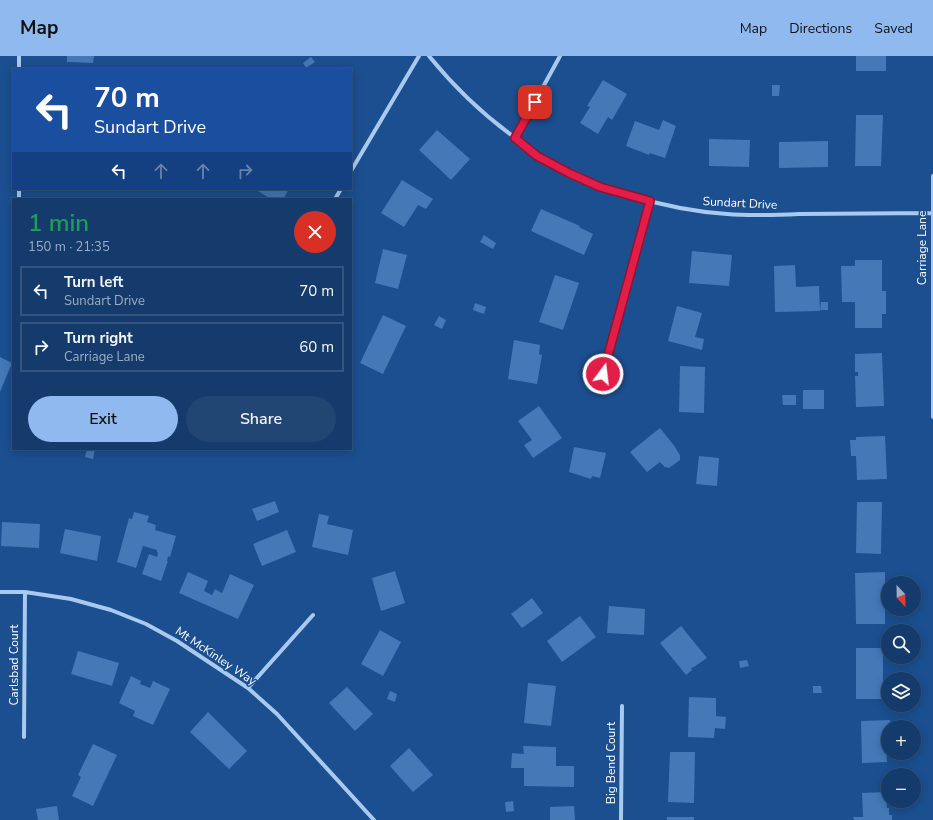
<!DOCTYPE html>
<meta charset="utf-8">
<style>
body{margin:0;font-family:"Nunito Sans",sans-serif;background:#214673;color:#f1f3f6;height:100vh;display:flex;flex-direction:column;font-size:15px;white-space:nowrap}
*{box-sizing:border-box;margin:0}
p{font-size:13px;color:#9dadc1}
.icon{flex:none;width:22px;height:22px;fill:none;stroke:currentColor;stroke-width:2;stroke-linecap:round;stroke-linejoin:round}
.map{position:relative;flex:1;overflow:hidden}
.details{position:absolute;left:12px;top:142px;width:340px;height:252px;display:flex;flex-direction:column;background:#143b6b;border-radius:0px;box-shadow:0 2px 10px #0003,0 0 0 1px #33557e}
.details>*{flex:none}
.hud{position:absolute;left:12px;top:12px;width:340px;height:122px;border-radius:0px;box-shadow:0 2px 10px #0003,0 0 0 1px #33557e;background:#1a4fa0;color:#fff;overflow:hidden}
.needle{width:26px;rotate:158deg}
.fabs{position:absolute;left:881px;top:520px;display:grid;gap:8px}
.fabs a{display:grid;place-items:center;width:40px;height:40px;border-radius:50%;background:#143b6b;box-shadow:0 2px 10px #0003,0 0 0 1px #33557e;font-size:20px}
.pin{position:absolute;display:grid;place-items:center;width:34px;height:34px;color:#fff;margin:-17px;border-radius:8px;box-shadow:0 2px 6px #0006}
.me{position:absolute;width:44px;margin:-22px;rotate:15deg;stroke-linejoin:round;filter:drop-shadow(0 0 3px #0008)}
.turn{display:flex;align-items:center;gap:14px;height:84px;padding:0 16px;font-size:18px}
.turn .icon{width:52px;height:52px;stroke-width:2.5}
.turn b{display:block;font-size:28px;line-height:34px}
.lanes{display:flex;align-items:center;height:38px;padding:0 16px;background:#0003;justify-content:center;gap:20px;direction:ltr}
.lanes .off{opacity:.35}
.round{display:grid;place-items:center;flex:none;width:42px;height:42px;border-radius:21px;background:#214673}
.overview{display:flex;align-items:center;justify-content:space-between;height:68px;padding:0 16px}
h1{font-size:24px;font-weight:600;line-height:30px;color:#1e9e55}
.action{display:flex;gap:8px;margin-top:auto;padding:8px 16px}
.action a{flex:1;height:46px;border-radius:24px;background:#90b9f0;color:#111;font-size:16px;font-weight:600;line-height:46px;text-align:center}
.action a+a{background:#214673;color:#f1f3f6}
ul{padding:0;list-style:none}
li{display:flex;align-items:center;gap:12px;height:50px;margin:0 8px 6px;padding:0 8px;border:2px solid #33557e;border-radius:0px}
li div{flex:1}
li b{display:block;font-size:15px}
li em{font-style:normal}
header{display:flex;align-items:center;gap:24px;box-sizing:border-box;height:56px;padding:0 20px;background:#90b9f0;color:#111}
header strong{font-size:19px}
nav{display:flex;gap:22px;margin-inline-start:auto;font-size:14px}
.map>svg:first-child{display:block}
.building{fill:#4478b7}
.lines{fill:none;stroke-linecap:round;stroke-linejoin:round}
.street{stroke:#a9c9ee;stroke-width:4}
.route-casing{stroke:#92132f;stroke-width:10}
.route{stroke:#e11d48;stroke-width:7}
.labels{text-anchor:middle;stroke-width:3;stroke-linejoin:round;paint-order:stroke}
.street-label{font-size:12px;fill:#fff;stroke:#1b4f8f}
</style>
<header>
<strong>Map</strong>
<nav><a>Map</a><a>Directions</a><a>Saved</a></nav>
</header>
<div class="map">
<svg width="933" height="764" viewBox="0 0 933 764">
<rect width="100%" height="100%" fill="#1b4f8f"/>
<path class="building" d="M 67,0 L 94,0 L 93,7 L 67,6 Z
M 856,0 L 886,0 L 886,15 L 856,15 Z
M 311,1 L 315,6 L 306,12 L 303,7 Z
M 603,24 L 627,38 L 612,64 L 608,61 L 598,78 L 580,67 L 590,51 L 587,50 Z
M 772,29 L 780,29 L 779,40 L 772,40 Z
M 856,59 L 883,59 L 881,110 L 855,110 Z
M 663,64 L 676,70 L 665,102 L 650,97 L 649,99 L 626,90 L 635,65 L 659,74 Z
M 437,74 L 470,103 L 451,124 L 419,94 Z
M 709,83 L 750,84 L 749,111 L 709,110 Z
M 828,85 L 828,111 L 779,112 L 779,86 Z
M 402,124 L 433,143 L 426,153 L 418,149 L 404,171 L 381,157 Z
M 66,133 L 92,133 L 92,135 L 66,135 Z
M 259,133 L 289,133 L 283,143 L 271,143 L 258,135 Z
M 541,153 L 580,170 L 579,171 L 593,178 L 584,199 L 531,175 Z
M 484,179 L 496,187 L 493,193 L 480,186 Z
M 383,193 L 407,199 L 398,233 L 375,227 Z
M 692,195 L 732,199 L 729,230 L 689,227 Z
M 855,204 L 882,204 L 882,235 L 886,235 L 886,258 L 882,258 L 882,272 L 855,272 L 855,246 L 842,246 L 841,210 L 855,210 Z
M 795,209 L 796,231 L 819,230 L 820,255 L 775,256 L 774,210 Z
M 555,219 L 579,227 L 563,274 L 539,266 Z
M 821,246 L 828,246 L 828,254 L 820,254 Z
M 475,247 L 486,251 L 484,258 L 473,254 Z
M 677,250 L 702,257 L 695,281 L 704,283 L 702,294 L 668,285 Z
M 383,259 L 406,270 L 383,318 L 360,307 Z
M 439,260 L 446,264 L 442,273 L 434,269 Z
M 514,284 L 540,289 L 539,298 L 542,299 L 537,328 L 508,323 Z
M 882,297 L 884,350 L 856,351 L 855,320 L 858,320 L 858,316 L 855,316 L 855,298 Z
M 0,301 L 12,307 L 0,336 Z
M 680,310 L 705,311 L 704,357 L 679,356 Z
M 803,334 L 824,334 L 824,353 L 803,353 Z
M 782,339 L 796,339 L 796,349 L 783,349 Z
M 539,350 L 562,382 L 533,402 L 524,389 L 532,384 L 518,365 Z
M 660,372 L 676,392 L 676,393 L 680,399 L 680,404 L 669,412 L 665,411 L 660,406 L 647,416 L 630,396 Z
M 885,380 L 887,423 L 857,424 L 856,400 L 851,400 L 850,384 L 856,384 L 856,381 Z
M 574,391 L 606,397 L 600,422 L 592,420 L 591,423 L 569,416 Z
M 87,393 L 95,393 L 93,403 L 85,401 Z
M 699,400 L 719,402 L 717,430 L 696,428 Z
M 275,445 L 279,456 L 257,465 L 252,453 Z
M 857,446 L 882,446 L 881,498 L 856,497 Z
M 134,456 L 149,460 L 147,466 L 156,469 L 155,474 L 176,480 L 170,501 L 168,500 L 167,505 L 168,505 L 161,525 L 142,518 L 149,498 L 157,501 L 158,497 L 157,496 L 157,494 L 143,490 L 136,512 L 117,506 L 129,462 L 132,463 Z
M 319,458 L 329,460 L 327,468 L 353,474 L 348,499 L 312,491 Z
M 2,466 L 40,468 L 39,492 L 1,490 Z
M 65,473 L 101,480 L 97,505 L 60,497 Z
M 287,474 L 296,496 L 262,510 L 253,488 Z
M 395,515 L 405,547 L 381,555 L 372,522 Z
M 188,516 L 208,525 L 204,535 L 212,539 L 215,533 L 222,537 L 230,518 L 254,529 L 238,563 L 179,537 Z
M 885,516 L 885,568 L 856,568 L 855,517 Z
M 532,542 L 543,557 L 522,572 L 511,558 Z
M 609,550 L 645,553 L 644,579 L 607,577 Z
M 580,560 L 596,581 L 562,606 L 547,585 Z
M 681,570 L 707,602 L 694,611 L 691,612 L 692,614 L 686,619 L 660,587 Z
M 380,574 L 401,586 L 383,620 L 361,608 Z
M 856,592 L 883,592 L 883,643 L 856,643 Z
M 78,595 L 119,607 L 112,630 L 71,618 Z
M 747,604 L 749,610 L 740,612 L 739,605 Z
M 131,620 L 141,625 L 140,628 L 150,632 L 153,625 L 170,633 L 153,669 L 133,660 L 135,655 L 119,647 Z
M 528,627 L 556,630 L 551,670 L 524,667 Z
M 813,630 L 821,630 L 822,637 L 813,637 Z
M 347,631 L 373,658 L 355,675 L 329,647 Z
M 390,635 L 397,638 L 395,646 L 387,643 Z
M 689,641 L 716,642 L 716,660 L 726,661 L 725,673 L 715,672 L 714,682 L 688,681 Z
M 208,656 L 247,695 L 229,713 L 190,676 Z
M 890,664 L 890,671 L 888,671 L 888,685 L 886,685 L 887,706 L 862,707 L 861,665 Z
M 93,688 L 117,699 L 93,750 L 72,740 L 81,721 L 78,719 Z
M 523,690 L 556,691 L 556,710 L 574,710 L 574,731 L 524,730 L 524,712 L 511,712 L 512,697 L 524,698 Z
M 409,692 L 433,719 L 413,736 L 390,710 Z
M 670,696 L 695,696 L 694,747 L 668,746 Z
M 886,736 L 887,752 L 889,752 L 889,759 L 892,759 L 892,764 L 854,764 L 853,761 L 863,761 L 862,737 Z
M 513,745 L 514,755 L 506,756 L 505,746 Z
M 57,750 L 59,764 L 38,764 L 36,753 Z
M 574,750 L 575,764 L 550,764 L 550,751 Z
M 667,761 L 694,761 L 694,764 L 667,764 Z"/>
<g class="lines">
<path class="street" d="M 429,0 C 455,32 481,57 514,81 C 522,87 529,95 538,100 C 589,132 667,154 727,158 C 751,160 775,159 799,158 C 844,158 888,157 932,157
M 19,13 L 19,0
M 515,82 L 560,0
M 351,115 L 419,0
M 933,120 L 933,361
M 19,143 L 19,133
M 335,143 L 341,133
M 603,318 L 650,145
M 0,536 L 25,536 L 71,543 L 111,554 L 146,568 L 177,585 L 248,632 L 277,658 L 374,764
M 248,632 L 313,559
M 24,681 L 25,536
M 621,764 L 622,650"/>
</g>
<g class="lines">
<g class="route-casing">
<path id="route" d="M 535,46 L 515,82 L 537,100 L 569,117 L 600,131 L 650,145 L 603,318"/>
</g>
<use href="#route" class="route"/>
</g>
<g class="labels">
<g class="street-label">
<text transform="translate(740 147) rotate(3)" y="4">Sundart Drive</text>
<text transform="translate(922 192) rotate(-90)" y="4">Carriage Lane</text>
<text transform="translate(216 600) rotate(34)" y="4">Mt McKinley Way</text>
<text transform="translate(14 609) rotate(-90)" y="4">Carlsbad Court</text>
<text transform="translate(611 707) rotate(-90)" y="4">Big Bend Court</text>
</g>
</g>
</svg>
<div class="fabs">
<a><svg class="needle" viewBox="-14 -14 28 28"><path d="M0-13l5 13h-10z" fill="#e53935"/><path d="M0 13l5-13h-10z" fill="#9dadc1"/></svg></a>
<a><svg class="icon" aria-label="search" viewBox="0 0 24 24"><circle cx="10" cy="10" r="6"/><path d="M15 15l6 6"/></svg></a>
<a><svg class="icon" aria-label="layers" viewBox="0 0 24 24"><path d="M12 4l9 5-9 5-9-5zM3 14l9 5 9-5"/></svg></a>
<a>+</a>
<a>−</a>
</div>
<div class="pin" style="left:535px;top:46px;background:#d93025"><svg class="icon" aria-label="arrive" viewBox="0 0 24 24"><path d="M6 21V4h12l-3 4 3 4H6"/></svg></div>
<svg class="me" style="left:603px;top:318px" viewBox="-20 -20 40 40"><circle r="17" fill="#e11d48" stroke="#fff" stroke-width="3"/><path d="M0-11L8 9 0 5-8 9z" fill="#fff"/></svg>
<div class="hud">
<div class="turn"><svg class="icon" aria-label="left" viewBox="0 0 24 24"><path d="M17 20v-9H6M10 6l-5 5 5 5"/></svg><div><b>70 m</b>Sundart Drive</div></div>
<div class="lanes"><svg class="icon" aria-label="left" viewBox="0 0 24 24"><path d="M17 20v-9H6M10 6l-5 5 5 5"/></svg><svg class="icon off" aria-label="ahead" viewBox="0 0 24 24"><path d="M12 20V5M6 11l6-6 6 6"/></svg><svg class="icon off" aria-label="ahead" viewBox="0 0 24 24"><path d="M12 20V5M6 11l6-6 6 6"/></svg><svg class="icon off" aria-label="right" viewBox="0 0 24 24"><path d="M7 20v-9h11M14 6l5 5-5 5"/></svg></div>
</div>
<section class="details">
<div class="overview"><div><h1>1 min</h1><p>150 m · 21:35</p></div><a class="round" style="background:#d93025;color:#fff"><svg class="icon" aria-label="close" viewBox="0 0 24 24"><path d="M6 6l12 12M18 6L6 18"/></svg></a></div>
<ul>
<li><svg class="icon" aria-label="left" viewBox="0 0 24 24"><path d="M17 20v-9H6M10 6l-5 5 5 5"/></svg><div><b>Turn left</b><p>Sundart Drive</p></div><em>70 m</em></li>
<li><svg class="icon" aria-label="right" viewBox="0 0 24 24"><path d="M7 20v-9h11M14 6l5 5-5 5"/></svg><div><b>Turn right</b><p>Carriage Lane</p></div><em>60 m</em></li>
</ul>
<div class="action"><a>Exit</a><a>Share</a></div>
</section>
</div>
